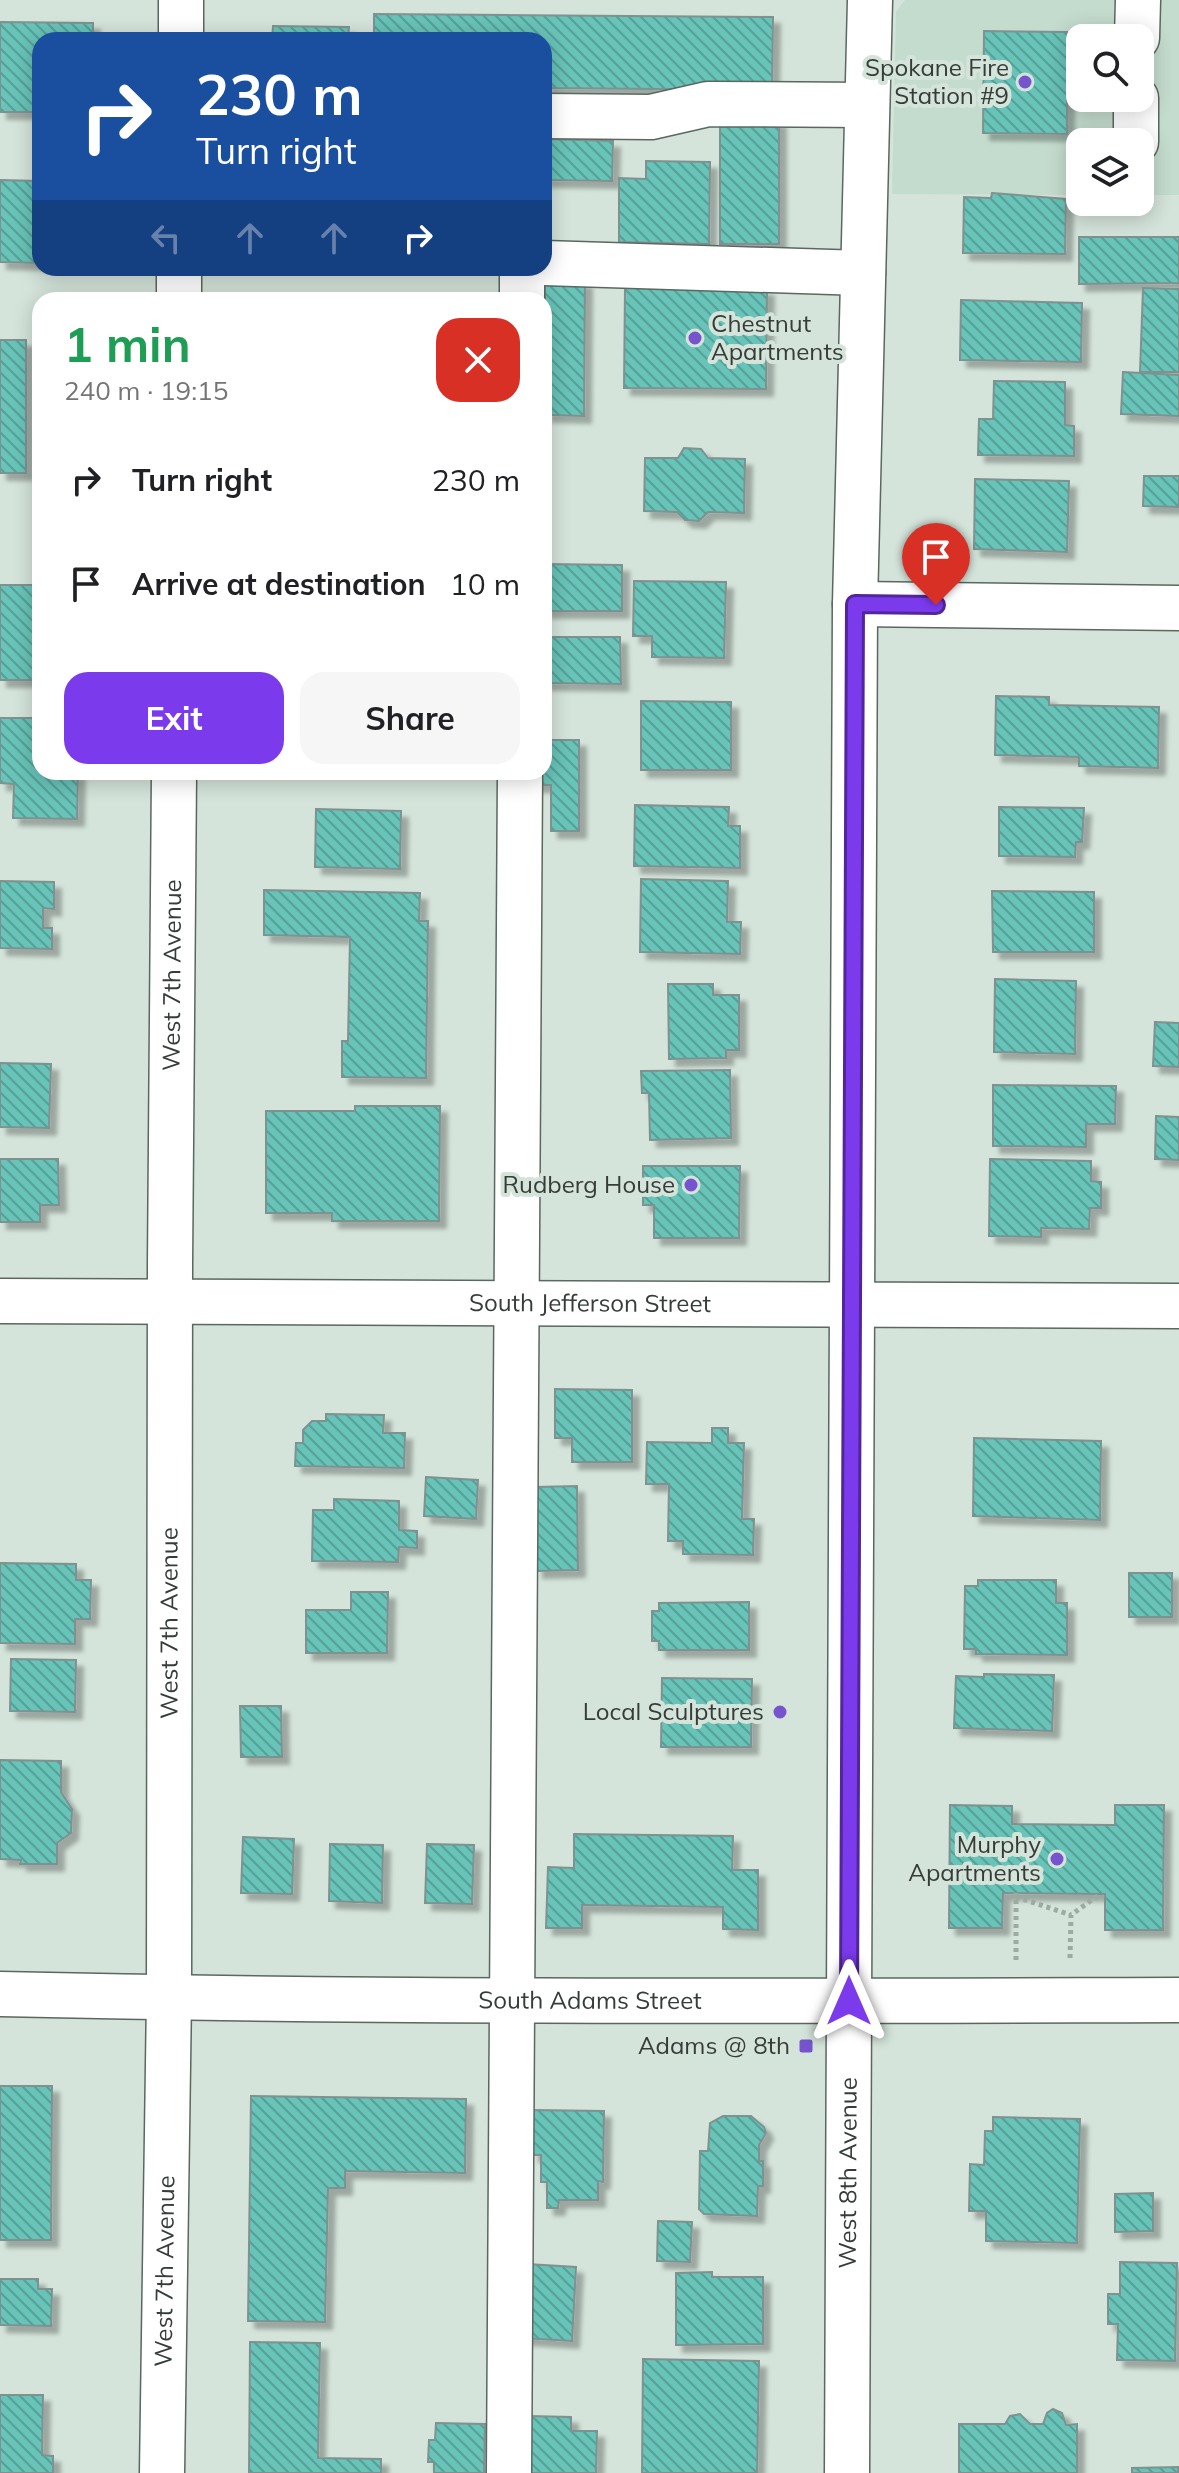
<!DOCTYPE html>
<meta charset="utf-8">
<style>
body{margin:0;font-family:Mulish,sans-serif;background:#f6f6f6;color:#202124;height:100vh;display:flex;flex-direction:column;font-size:30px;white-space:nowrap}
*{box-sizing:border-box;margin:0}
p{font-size:26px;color:#757577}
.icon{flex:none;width:44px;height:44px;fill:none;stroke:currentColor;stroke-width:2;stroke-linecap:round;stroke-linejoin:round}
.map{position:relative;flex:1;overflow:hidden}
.side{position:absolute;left:32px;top:292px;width:520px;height:488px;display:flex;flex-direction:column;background:#fff;border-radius:24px;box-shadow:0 4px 20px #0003}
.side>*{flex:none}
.guide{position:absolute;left:32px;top:32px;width:520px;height:244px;border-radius:24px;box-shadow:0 4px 20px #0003;background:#1a4fa0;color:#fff;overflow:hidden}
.fabs{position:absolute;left:1066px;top:24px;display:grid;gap:16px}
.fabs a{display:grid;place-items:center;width:88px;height:88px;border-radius:16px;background:#fff;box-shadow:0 4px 20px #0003;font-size:40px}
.pin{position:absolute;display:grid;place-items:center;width:68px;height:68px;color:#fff;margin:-82px -34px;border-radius:50% 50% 50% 0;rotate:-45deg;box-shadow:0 0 8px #0007}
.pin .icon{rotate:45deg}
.me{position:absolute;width:88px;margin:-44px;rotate:0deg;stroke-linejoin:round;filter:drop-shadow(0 0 6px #0008)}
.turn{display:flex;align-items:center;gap:28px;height:168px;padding:0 32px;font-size:36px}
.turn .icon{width:104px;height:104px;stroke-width:2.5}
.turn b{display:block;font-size:56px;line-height:68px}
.lanes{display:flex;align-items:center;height:76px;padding:0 32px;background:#0003;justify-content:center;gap:40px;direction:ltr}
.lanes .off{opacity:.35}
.round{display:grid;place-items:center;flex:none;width:84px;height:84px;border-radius:24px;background:#f6f6f6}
.head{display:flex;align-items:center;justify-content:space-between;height:136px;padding:0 32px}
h1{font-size:48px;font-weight:700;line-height:60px;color:#1e9e55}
.button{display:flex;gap:16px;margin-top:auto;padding:16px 32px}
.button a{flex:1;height:92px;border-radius:24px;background:#7c3aed;color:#fff;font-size:32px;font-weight:700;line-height:92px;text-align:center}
.button a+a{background:#f6f6f6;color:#202124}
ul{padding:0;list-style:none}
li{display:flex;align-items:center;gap:24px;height:104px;padding:0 32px}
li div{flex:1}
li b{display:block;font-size:30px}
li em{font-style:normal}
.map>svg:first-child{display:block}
.built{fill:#c4dcce;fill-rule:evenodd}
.building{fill:url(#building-back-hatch);stroke:#7f928f;stroke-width:2;filter:url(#shadow)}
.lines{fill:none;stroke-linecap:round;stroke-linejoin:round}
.minor-casing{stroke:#5a6860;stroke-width:47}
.path{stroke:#9daaa2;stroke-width:5;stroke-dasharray:4 4;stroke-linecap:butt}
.minor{stroke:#fff;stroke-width:44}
.route-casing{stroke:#51269a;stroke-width:20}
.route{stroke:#7c3aed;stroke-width:14}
.poi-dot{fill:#7554ce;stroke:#d4e4da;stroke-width:3}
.labels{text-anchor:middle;stroke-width:8;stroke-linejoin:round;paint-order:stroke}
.poi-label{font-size:24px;fill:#363d39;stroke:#d4e4da;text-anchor:end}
.street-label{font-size:24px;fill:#363d39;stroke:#d4e4da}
</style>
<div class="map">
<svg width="1179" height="2473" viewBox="0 0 1179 2473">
<defs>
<pattern id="building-back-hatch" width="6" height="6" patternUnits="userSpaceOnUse" patternTransform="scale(2)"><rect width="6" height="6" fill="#67c3b8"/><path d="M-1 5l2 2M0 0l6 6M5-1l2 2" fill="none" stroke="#56a097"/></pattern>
<filter id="shadow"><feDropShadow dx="7" dy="7" stdDeviation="2" flood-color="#0004"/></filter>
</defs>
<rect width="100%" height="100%" fill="#d4e4da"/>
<path class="built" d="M 905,0 L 1179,0 L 1179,195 L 1140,195 L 1140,142 L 1080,142 L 1080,195 L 892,194 L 896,12 ZM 1080,38 L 1140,38 L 1140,98 L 1080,98 Z"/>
<path class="building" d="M 374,14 L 773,17 L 772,90 L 544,88 L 544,40 L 374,40 Z
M 0,22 L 93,23 L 93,40 L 40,40 L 40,112 L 0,112 Z
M 273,26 L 349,27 L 348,40 L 272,40 Z
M 984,31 L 1067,32 L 1067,134 L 983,133 Z
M 720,119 L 779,120 L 779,244 L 720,244 Z
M 544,139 L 613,141 L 612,181 L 544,180 Z
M 646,161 L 710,162 L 709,244 L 619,242 L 619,178 L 646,179 Z
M 0,180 L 39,181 L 40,263 L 0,262 Z
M 992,193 L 1066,199 L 1065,254 L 963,253 L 964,197 L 991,198 Z
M 1079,237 L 1179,237 L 1179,283 L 1079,284 Z
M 545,281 L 585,281 L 584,416 L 545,415 Z
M 625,287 L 767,289 L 766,389 L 624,388 Z
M 1143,288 L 1179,289 L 1179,372 L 1140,372 Z
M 961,300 L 1082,303 L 1081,362 L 960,360 Z
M 0,340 L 26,340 L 26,473 L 0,473 Z
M 1123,372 L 1179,375 L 1179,416 L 1121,414 Z
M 994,381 L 1065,382 L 1065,425 L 1074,426 L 1074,456 L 978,455 L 979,419 L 993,419 Z
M 684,448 L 701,449 L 708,458 L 745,459 L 744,513 L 708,512 L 699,521 L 685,520 L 677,512 L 644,511 L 645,458 L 678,458 Z
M 1144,476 L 1179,476 L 1179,507 L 1143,506 Z
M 975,479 L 1069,481 L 1067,552 L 974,549 Z
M 544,564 L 622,565 L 622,611 L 544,611 Z
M 634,581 L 726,582 L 724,658 L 652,657 L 652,636 L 633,636 Z
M 0,585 L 40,585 L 40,680 L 0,680 Z
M 544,637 L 620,637 L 621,684 L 544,683 Z
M 996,696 L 1049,697 L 1049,705 L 1159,707 L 1158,768 L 1079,766 L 1079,757 L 995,755 Z
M 641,701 L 731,702 L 731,770 L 641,770 Z
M 0,718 L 40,718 L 40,772 L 78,772 L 77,819 L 13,818 L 14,784 L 0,783 Z
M 544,740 L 579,740 L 579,831 L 551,831 L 551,785 L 530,785 L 530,772 L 544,772 Z
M 635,805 L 729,807 L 728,826 L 740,826 L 740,868 L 634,866 Z
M 999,807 L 1084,808 L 1082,842 L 1076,842 L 1075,857 L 999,856 Z
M 316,809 L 401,811 L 400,869 L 315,867 Z
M 641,879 L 728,881 L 727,922 L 741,922 L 740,954 L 640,952 Z
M 0,881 L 54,882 L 54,909 L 43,908 L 43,928 L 52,928 L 52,949 L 0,948 Z
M 264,890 L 420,893 L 419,921 L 428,921 L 426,1078 L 342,1077 L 342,1041 L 348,1041 L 350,937 L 264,935 Z
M 992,891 L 1094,892 L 1094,952 L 993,952 Z
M 995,979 L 1076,981 L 1075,1054 L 994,1052 Z
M 668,984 L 713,984 L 713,995 L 739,995 L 739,1050 L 726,1050 L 726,1058 L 669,1059 Z
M 1155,1022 L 1179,1023 L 1179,1067 L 1153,1066 Z
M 0,1063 L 51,1064 L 49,1128 L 0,1127 Z
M 730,1070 L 731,1138 L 650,1140 L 649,1093 L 642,1093 L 641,1071 Z
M 993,1085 L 1116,1086 L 1115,1124 L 1086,1124 L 1086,1147 L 993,1146 Z
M 355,1106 L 440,1106 L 439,1221 L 332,1221 L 332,1213 L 266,1213 L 266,1111 L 355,1111 Z
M 1156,1116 L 1179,1117 L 1179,1160 L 1155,1159 Z
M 0,1159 L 58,1159 L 59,1205 L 40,1205 L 40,1222 L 0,1222 Z
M 990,1159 L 1091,1161 L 1091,1181 L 1101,1182 L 1101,1208 L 1090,1208 L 1089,1229 L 1041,1228 L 1041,1237 L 989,1236 Z
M 643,1166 L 740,1166 L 739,1238 L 654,1238 L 654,1205 L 643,1205 Z
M 555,1389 L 632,1390 L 632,1462 L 572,1462 L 572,1438 L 555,1438 Z
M 326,1414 L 384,1415 L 383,1433 L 405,1433 L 404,1468 L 295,1466 L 296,1443 L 303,1443 L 303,1430 L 312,1421 L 326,1421 Z
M 712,1428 L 728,1428 L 728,1443 L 744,1443 L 742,1519 L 754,1519 L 753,1555 L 683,1554 L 683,1541 L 668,1541 L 669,1484 L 646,1484 L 647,1442 L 712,1443 Z
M 974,1438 L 1101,1441 L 1100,1520 L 973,1516 Z
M 426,1477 L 478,1480 L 476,1519 L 424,1516 Z
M 577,1486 L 578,1570 L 536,1571 L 535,1487 Z
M 334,1499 L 399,1501 L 399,1530 L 417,1531 L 417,1548 L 399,1547 L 398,1562 L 312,1561 L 313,1510 L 334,1510 Z
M 0,1563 L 76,1564 L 76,1580 L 91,1580 L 90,1619 L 75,1619 L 75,1644 L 0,1643 Z
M 1129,1573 L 1172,1573 L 1172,1617 L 1129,1617 Z
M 978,1580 L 1056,1580 L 1056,1603 L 1067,1603 L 1067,1655 L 976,1654 L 976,1649 L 964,1649 L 965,1586 L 978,1586 Z
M 351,1592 L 388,1592 L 387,1653 L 306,1653 L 306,1610 L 351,1610 Z
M 749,1602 L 749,1650 L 659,1650 L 659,1641 L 652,1641 L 652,1611 L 659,1611 L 659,1603 Z
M 11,1659 L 76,1660 L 75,1712 L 10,1711 Z
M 984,1674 L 1054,1675 L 1052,1731 L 954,1728 L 956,1676 L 984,1677 Z
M 662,1678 L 752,1679 L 751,1747 L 661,1747 Z
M 240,1706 L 281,1706 L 282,1757 L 241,1757 Z
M 0,1760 L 61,1761 L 61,1792 L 72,1809 L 71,1833 L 57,1843 L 57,1864 L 20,1864 L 21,1860 L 0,1859 Z
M 950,1805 L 1012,1806 L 1012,1824 L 1115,1825 L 1115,1805 L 1164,1805 L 1163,1930 L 1105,1930 L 1105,1894 L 1100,1894 L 1003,1893 L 1002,1928 L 949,1928 Z
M 574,1834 L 733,1836 L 732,1870 L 758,1870 L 758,1930 L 723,1929 L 723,1907 L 582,1905 L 582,1928 L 546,1928 L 548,1867 L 574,1868 Z
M 243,1837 L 294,1839 L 292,1894 L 241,1893 Z
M 330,1844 L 383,1845 L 382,1903 L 329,1901 Z
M 427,1844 L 474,1845 L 472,1904 L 425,1903 Z
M 0,2086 L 52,2086 L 51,2240 L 0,2240 Z
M 251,2096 L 466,2099 L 465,2173 L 345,2171 L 345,2188 L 328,2188 L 325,2322 L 248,2321 Z
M 533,2110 L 604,2111 L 603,2182 L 598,2181 L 598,2200 L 559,2200 L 558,2208 L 547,2208 L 547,2182 L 541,2182 L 541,2155 L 532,2155 Z
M 723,2116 L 751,2116 L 764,2127 L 766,2133 L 759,2145 L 759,2161 L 763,2161 L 763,2186 L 758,2186 L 757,2216 L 704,2214 L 699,2209 L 700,2151 L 708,2151 L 710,2123 Z
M 993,2117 L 1080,2119 L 1077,2243 L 986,2241 L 986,2211 L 969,2211 L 970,2164 L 984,2165 L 985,2131 L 993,2131 Z
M 1153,2193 L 1153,2231 L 1115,2232 L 1115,2194 Z
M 658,2221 L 692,2222 L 690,2262 L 657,2261 Z
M 1120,2262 L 1177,2263 L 1175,2361 L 1117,2360 L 1118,2324 L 1108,2324 L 1108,2294 L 1120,2294 Z
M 527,2264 L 576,2267 L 572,2341 L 523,2338 Z
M 712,2272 L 712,2277 L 763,2277 L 763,2344 L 676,2345 L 676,2273 Z
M 0,2279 L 38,2279 L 38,2289 L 52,2289 L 51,2326 L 0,2325 Z
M 250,2342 L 320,2343 L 318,2458 L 381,2459 L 381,2473 L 249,2473 Z
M 643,2359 L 759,2361 L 757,2473 L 642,2473 Z
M 0,2395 L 43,2395 L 42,2455 L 53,2456 L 53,2473 L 0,2473 Z
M 1053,2409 L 1062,2413 L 1066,2425 L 1077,2424 L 1077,2473 L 959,2473 L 959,2424 L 1005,2424 L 1010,2416 L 1020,2414 L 1030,2424 L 1043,2424 L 1047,2413 Z
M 529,2416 L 571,2417 L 571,2431 L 597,2431 L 596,2473 L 528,2473 Z
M 436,2423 L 485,2424 L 484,2473 L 434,2473 L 434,2462 L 428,2462 L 429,2440 L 435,2440 Z
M 1178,2467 L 1178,2473 L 1132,2473 L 1132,2468 Z"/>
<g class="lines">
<g class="minor-casing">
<g id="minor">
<path d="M 1137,38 L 1138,0"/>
<path d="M 181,40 L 181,0"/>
<path d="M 544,116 L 651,117 L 708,104 L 867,105"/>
<path d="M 1136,142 L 1136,98"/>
<path d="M 544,263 L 863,273"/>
<path d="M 179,300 L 179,268"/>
<path d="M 522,300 L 522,268"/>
<path d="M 855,604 L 1179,608"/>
<path id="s1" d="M 0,1301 L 1179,1306"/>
<path id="s2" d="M 0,1994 C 393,2003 786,2001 1179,2000"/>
<path id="s3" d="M 162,2473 L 169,1997 L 170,1265 L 174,772"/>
<path d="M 509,2473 L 520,772"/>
<path id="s4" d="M 847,2473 L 855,604 L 870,0"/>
</g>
</g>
<path class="path" d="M 1016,1897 L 1071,1915
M 1070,1958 L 1071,1915 L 1100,1894
M 1016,1960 L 1016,1893"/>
<use href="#minor" class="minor"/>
</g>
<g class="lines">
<g class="route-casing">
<path id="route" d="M 849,2001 L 855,604 L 936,605"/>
</g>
<use href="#route" class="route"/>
</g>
<g class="poi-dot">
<circle cx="1025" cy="82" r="8"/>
<circle cx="695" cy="338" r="8"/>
<circle cx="691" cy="1185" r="8"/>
<circle cx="780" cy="1712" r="8"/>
<circle cx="1057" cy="1859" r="8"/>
<rect x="798" y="2038" width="16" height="16" rx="4"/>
</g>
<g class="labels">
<g class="poi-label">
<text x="1009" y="76">Spokane Fire<tspan x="1009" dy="28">Station #9</tspan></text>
<text x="711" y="332" text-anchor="start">Chestnut<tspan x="711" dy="28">Apartments</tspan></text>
<text x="675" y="1193">Rudberg House</text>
<text x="764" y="1720">Local Sculptures</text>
<text x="1041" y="1853">Murphy<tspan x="1041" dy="28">Apartments</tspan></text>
<text x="790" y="2054">Adams @ 8th</text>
</g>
<g class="street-label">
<text dy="8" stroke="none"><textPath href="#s3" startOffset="1498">West 7th Avenue</textPath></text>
<text dy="8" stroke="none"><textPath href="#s1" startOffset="590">South Jefferson Street</textPath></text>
<text dy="8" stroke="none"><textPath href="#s3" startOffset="850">West 7th Avenue</textPath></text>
<text dy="8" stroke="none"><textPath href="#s2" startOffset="590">South Adams Street</textPath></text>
<text dy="8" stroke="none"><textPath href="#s4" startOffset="300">West 8th Avenue</textPath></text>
<text dy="8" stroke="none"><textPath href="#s3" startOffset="202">West 7th Avenue</textPath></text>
</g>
</g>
</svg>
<div class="fabs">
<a><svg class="icon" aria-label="search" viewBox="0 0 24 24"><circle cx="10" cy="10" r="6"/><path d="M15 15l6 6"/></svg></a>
<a><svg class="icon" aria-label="layers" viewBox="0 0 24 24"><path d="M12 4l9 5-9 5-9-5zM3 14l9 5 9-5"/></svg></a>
</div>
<div class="pin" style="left:936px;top:605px;background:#d93025"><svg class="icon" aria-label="arrive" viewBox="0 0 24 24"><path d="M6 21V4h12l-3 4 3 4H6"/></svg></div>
<svg class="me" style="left:849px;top:2001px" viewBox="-20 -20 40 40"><path d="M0-17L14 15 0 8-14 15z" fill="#7c3aed" stroke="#fff" stroke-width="4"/></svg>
<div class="guide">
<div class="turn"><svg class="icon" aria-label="right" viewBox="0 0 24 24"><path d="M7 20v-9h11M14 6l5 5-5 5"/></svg><div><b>230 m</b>Turn right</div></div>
<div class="lanes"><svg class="icon off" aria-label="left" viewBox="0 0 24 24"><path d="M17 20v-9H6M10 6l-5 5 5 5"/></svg><svg class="icon off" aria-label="ahead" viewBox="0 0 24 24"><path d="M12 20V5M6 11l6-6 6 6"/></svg><svg class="icon off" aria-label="ahead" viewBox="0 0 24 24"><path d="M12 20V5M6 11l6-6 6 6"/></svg><svg class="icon" aria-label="right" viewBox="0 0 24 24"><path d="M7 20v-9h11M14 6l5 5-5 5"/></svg></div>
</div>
<section class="side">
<div class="head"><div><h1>1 min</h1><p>240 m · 19:15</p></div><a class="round" style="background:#d93025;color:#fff"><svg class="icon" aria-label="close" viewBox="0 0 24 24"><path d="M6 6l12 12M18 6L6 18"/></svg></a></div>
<ul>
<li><svg class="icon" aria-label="right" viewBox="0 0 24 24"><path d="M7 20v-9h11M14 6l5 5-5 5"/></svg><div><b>Turn right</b></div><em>230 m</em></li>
<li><svg class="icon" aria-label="arrive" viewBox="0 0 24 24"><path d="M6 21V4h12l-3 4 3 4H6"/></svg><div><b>Arrive at destination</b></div><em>10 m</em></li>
</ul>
<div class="button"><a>Exit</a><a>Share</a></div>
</section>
</div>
